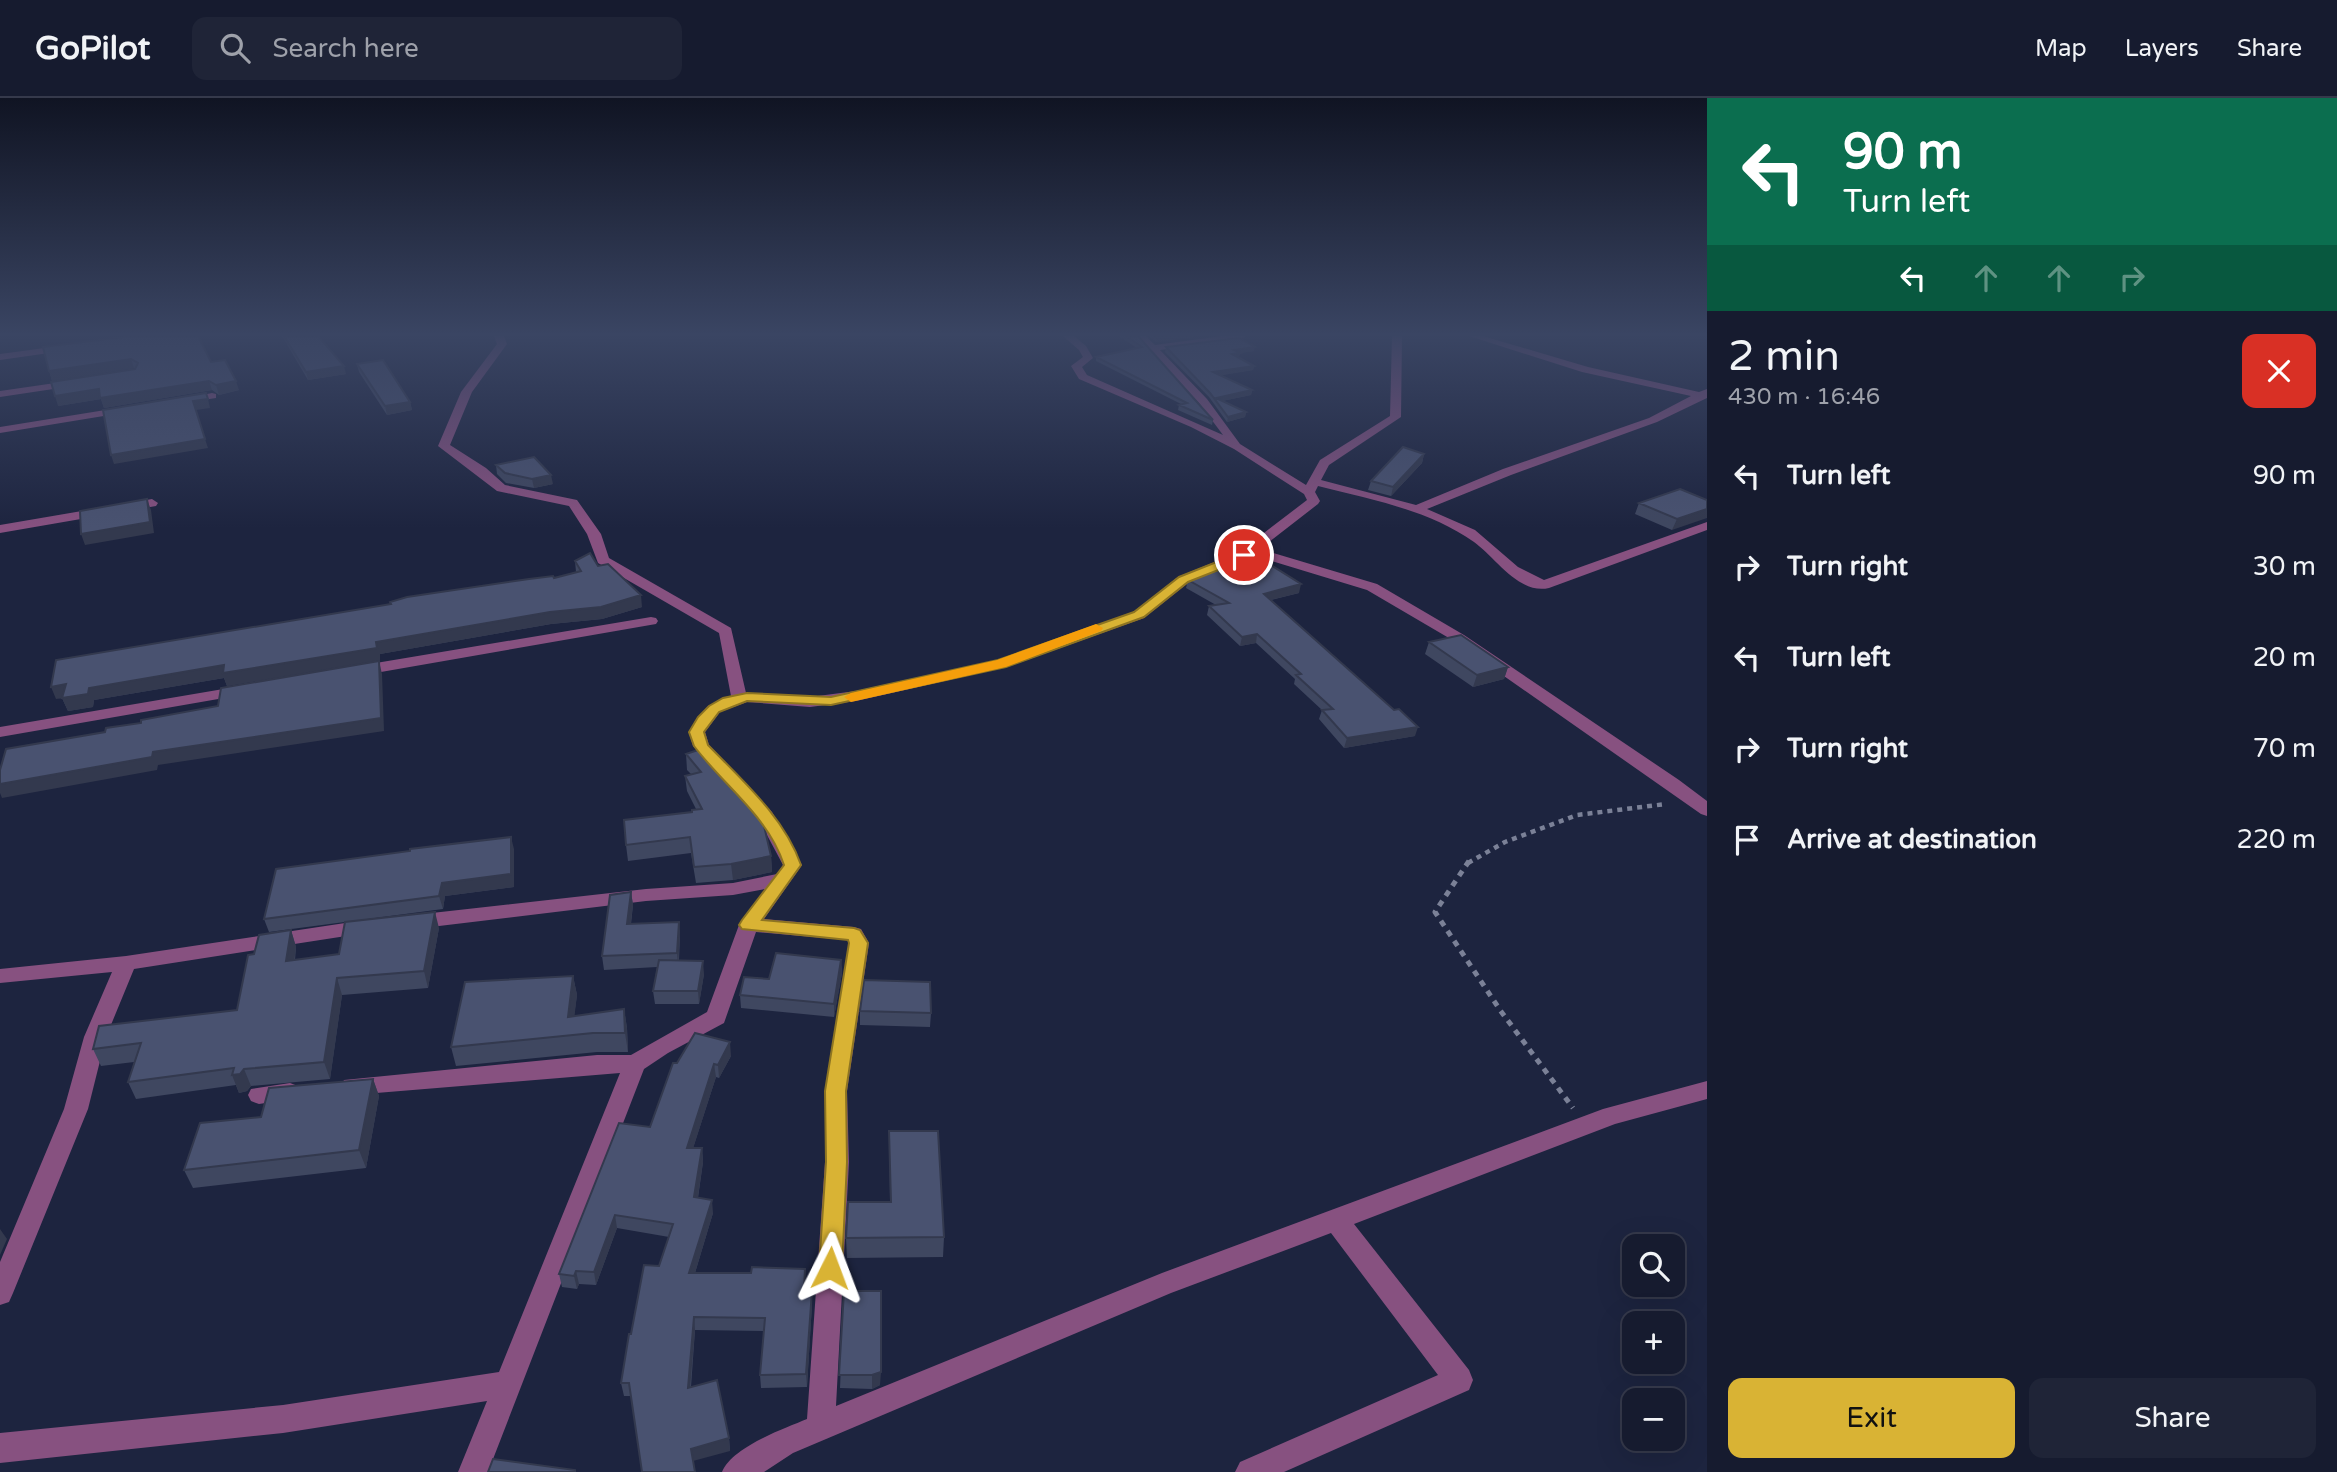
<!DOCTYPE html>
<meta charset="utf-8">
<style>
body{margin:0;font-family:"Varela Round",sans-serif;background:#1f2437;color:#f1f3f6;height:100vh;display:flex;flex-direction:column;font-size:26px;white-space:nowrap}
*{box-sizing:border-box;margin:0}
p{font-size:23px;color:#9ea1aa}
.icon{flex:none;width:38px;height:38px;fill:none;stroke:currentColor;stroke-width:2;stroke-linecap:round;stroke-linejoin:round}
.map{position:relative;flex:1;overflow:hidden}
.panel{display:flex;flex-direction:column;background:#161b2f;width:630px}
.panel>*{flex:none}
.top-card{background:#0b6e4f;color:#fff;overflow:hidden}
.buttons{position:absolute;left:1622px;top:1136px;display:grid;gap:14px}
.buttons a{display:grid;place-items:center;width:63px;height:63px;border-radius:14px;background:#161b2f;box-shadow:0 7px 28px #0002,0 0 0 2px #35394b;font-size:35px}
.pin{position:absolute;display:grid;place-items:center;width:60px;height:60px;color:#fff;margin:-30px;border:4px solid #fff;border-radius:50%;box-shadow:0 2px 7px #0007}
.me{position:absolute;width:77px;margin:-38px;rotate:3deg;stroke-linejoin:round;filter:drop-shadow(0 0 5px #0008)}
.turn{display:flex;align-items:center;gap:24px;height:147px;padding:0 21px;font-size:32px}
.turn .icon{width:91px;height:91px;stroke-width:2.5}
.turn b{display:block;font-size:49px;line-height:60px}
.lanes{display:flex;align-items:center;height:66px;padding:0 21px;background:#0003;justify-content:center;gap:35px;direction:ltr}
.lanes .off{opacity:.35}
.round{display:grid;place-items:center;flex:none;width:74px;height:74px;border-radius:14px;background:#1f2437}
.overview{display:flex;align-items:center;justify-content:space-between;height:119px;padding:0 21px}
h1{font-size:42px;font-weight:600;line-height:52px}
.primary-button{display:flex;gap:14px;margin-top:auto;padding:14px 21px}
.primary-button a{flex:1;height:80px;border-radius:14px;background:#d9b334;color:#111;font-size:28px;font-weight:600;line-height:80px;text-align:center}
.primary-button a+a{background:#1f2437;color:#f1f3f6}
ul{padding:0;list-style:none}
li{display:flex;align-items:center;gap:21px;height:91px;padding:0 21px}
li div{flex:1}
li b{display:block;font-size:26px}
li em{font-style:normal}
header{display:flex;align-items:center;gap:42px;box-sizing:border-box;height:98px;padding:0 35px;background:#161b2f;border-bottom:2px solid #35394b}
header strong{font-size:33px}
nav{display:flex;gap:38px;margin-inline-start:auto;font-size:24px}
.search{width:490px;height:63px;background:#1f2437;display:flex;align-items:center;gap:18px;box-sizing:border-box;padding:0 24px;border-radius:14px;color:#9ea1aa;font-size:26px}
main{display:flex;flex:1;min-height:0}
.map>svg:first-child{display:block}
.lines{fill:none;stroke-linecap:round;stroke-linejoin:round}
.path-far1{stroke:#7b8197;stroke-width:4.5;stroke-dasharray:5 5;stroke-linecap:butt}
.path{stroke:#7b8197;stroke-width:5;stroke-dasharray:6 6;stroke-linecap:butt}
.minor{fill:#875180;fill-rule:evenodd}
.wall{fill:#3f4760}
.shaded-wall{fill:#33394e}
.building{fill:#495270;stroke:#33394e;stroke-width:2}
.route{fill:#d9b334;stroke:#8d7422;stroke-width:2}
.slow{fill:#f59e0b}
</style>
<header>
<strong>GoPilot</strong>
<div class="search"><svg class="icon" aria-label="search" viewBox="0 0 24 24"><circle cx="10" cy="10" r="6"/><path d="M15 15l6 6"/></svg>Search here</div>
<nav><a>Map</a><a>Layers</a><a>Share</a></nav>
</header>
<main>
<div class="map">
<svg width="1707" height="1374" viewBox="0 0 1707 1374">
<rect width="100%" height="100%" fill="#1d243f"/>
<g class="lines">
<path class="path-far1" d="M 1468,765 L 1505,744 L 1577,717 L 1666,706"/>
<path class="path" d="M 1469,763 L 1435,814 L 1500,912 L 1573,1010"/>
<path class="minor" d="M 494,238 L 504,238 L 507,246 L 472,294 L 450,347 L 486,370 L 505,387 L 577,402 L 601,436 L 609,460 L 731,530 L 746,595 L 810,599 L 856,593 L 998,562 L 1134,514 L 1178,479 L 1239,454 L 1307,402 L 1304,396 L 1234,351 L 1191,329 L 1079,281 L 1071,268 L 1083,259 L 1079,252 L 1063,238 L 1074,238 L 1086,248 L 1093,260 L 1082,269 L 1087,277 L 1223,337 L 1199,305 L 1136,238 L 1146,238 L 1155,247 L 1222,238 L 1246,238 L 1241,241 L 1160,252 L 1207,301 L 1240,346 L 1306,387 L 1320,362 L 1390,318 L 1392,238 L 1402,238 L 1401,319 L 1329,367 L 1321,382 L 1416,407 L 1503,371 L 1649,320 L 1691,298 L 1582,274 L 1469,238 L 1483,238 L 1588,269 L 1699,294 L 1707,291 L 1707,300 L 1657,324 L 1511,377 L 1427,411 L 1475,432 L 1518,469 L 1544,482 L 1707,424 L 1707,432 L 1549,490 C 1519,497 1495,459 1474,444 C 1429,412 1370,401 1318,388 L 1315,394 L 1320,403 L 1318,406 L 1260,451 L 1377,486 L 1464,537 L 1679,682 L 1707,703 L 1707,718 L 1701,716 L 1454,543 L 1367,492 L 1252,457 L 1188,485 L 1144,520 L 1007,569 L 856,603 L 810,609 L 747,604 L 720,614 L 705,634 L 709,647 L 772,714 L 802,767 L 764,821 L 854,829 L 861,831 L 869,845 L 847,993 L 849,1064 L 836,1308 L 1162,1175 L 1603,1011 L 1707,983 L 1707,1001 L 1615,1026 L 1354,1126 L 1469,1272 L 1473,1282 L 1469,1292 L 1284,1374 L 1235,1374 L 1240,1364 L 1438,1277 L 1331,1135 L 1171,1195 L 793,1355 L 764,1374 L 722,1374 C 732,1349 783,1331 807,1321 L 825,1064 L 825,993 L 849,845 L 847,842 L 756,834 L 724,925 L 668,955 L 644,971 L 488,1374 L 458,1374 L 487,1303 L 283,1335 L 0,1365 L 0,1335 L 283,1307 L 499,1274 L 620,975 L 352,997 L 344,994 L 341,988 L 344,982 L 597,957 L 631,957 L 707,914 L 739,827 L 765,791 L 733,797 L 646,803 L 414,831 L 407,829 L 404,824 L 407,819 L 414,817 L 646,791 L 733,785 L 777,776 L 783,767 L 759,722 L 693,648 L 689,634 L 708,608 L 731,598 L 719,535 L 598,465 L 587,436 L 569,408 L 497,393 L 438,348 L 461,294 L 497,246 Z
M 67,247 L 72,250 L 70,252 L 0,262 L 0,256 Z
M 76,282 L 81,285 L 80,287 L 0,299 L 0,293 Z
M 212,295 L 216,296 L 216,300 L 183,305 L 178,302 Z
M 124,309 L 129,312 L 128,314 L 0,335 L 0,329 Z
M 152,401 L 158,405 L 156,408 L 0,435 L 0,427 Z
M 651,519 L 656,520 L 658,523 L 656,526 L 358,578 L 350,573 L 358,568 Z
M 241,588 L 247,590 L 249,593 L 247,596 L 0,639 L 0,629 Z
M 365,822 L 372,824 L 375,829 L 372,834 L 134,871 L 106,939 L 88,1011 L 13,1195 L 9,1204 L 0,1207 L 0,1164 L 64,1011 L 84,939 L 112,874 L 0,885 L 0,871 L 126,858 Z
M 290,985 L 298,988 L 301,994 L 298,1000 L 259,1006 L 251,1003 L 248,997 L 251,991 Z"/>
</g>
<path class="wall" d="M 282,238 L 318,238 L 346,276 L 308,282 Z
M 1119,238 L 1138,238 L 1213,322 L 1212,327 L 1178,312 L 1179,307 L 1181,306 L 1096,263 L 1096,259 L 1137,250 Z
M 1149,238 L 1193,238 L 1193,239 L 1156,244 Z
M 43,249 L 211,264 L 239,292 L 219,297 L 212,292 L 104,310 L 101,301 L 58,308 L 135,271 L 134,270 L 52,283 Z
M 1166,249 L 1254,253 L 1240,255 L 1239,259 L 1254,268 L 1253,272 L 1220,277 L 1252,292 L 1251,297 L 1222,303 L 1246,314 L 1245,319 L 1227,324 L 1209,299 L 1165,254 Z
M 357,266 L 410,304 L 412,312 L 387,317 L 359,274 Z
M 1424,356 L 1422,365 L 1391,398 L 1368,392 L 1371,383 Z
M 496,367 L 553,386 L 534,390 L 506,385 L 497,376 Z
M 1707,402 L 1672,432 L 1635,416 L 1639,405 Z
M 575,463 L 598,468 L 642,509 L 602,521 L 551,526 L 380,556 L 380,562 L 227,588 L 224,580 L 94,602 L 93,609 L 68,613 L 62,600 L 56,601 L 554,480 L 576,474 Z
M 1188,482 L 1299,495 L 1271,502 L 1415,638 L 1344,650 L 1319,621 L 1322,612 L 1294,586 L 1295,581 L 1256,545 L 1240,548 L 1207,517 L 1209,508 L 1216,507 L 1186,490 Z
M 1429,544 L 1508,569 L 1504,581 L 1473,589 L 1425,556 Z
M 686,656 L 771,758 L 772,774 L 733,782 L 696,785 L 691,755 L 628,763 L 626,747 L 692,714 L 696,711 L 687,693 L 685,678 L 691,676 L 687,672 Z
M 514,751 L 514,789 L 445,798 L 443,811 L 269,834 L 264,821 Z
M 631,794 L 633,807 L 631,826 L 679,824 L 680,837 L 679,862 L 704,876 L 699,906 L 655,906 L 653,893 L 657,869 L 604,872 L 602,858 Z
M 439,830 L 428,890 L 342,897 L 330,981 L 251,988 L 247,993 L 239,995 L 236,987 L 136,1001 L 128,984 L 134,964 L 101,968 L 93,951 L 237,912 L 254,856 L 291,832 L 296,849 L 295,862 L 339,856 Z
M 841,862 L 842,875 L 834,919 L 741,910 L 740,897 Z
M 573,878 L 577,897 L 574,918 L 624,911 L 627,930 L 628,954 L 597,954 L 456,968 L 451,949 Z
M 860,913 L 931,915 L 930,929 L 860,927 Z
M 731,958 L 719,980 L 716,979 L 693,1050 L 702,1050 L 703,1064 L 698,1100 L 713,1115 L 695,1175 L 751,1175 L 805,1171 L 805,1192 L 812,1193 L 812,1206 L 807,1289 L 761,1290 L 760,1277 L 764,1233 L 695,1232 L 691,1289 L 729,1340 L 730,1353 L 631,1298 L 624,1298 L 621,1285 L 631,1236 L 659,1168 L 669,1139 L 617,1130 L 596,1187 L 579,1186 L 577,1191 L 562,1189 L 559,1176 L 650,1029 L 677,965 Z
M 373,981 L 379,998 L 366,1070 L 193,1090 L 184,1072 L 261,1019 Z
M 889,1033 L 944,1139 L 943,1159 L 847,1160 L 846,1140 L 890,1104 Z
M 844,1193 L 880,1287 L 872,1291 L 840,1290 Z"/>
<path class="shaded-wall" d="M 1173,238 L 1193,238 L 1193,239 L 1156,244 L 1157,240 Z
M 1255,249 L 1254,253 L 1240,255 L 1239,259 L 1232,256 L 1234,252 Z
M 131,261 L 134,270 L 52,283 L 49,273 Z
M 344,268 L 346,276 L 308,282 L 306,274 Z
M 1254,268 L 1253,272 L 1212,279 L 1213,274 Z
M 209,283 L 212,292 L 104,310 L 101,301 L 58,308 L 55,298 L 99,291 Z
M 236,283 L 239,292 L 219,297 L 216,287 Z
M 1252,292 L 1251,297 L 1217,304 L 1216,300 Z
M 208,301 L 210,310 L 196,312 L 193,303 Z
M 410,304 L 412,312 L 387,317 L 385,308 Z
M 1246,314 L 1245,319 L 1227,324 L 1228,319 Z
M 205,341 L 208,350 L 114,366 L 111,357 Z
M 1424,356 L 1422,365 L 1391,398 L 1393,389 Z
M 551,377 L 553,386 L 534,390 L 532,381 Z
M 147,401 L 151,412 L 154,435 L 85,447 L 81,436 Z
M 1707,411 L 1707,420 L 1672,432 L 1677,421 Z
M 1301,486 L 1299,495 L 1262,504 L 1264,496 Z
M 641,497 L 642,509 L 602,521 L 551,526 L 380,556 L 380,562 L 227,588 L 224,580 L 94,602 L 93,609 L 68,613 L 62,600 L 56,601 L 51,589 L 66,586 L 89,590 L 224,567 L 376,544 Z
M 1257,536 L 1256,545 L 1240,548 L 1242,539 Z
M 379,563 L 382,576 L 384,633 L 158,667 L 157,672 L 2,700 L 0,695 L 0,686 L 153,654 Z
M 1508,569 L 1504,581 L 1473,589 L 1477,577 Z
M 1418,629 L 1415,638 L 1344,650 L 1347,640 Z
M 511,739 L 514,751 L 514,789 L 445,798 L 443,811 L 439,798 L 442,785 Z
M 771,758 L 772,774 L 733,782 L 731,766 Z
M 631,794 L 633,807 L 629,839 L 627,826 Z
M 435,814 L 439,830 L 428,890 L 424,873 Z
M 679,824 L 680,837 L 678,868 L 677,855 Z
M 291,832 L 296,849 L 292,880 L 286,863 Z
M 841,862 L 842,875 L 834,919 L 834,906 Z
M 703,863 L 704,876 L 699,906 L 698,893 Z
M 573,878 L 577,897 L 572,938 L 568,919 Z
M 337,880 L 342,897 L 330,981 L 324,964 Z
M 624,911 L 627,930 L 628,954 L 625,935 Z
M 730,944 L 731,958 L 719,980 L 718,967 Z
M 714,966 L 716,979 L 689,1063 L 687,1050 Z
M 244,971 L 251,988 L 247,993 L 239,995 L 232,977 Z
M 373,981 L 379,998 L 366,1070 L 359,1052 Z
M 702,1050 L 703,1064 L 696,1112 L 694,1099 Z
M 712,1102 L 713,1115 L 691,1188 L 689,1175 Z
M 615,1117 L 617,1130 L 596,1187 L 594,1174 Z
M 0,1131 L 7,1141 L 0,1157 Z
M 576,1173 L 579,1186 L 577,1191 L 574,1178 Z
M 812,1193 L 812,1206 L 807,1289 L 806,1276 Z
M 694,1219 L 695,1232 L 689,1303 L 688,1290 Z
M 881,1274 L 880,1287 L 872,1291 L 872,1277 Z
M 729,1340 L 730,1353 L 693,1363 L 691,1351 Z"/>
<path class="building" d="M 132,238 L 198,238 L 211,264 L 225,262 L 236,283 L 216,287 L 209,283 L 100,300 L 99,291 L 55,298 L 51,284 L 135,271 L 138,265 L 131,261 L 49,273 L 43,249 Z
M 284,238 L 318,238 L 344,268 L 306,274 Z
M 1126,238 L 1138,238 L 1213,322 L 1179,307 L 1187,305 L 1096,259 L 1142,249 Z
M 1154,238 L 1173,238 L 1157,240 Z
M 1239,240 L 1255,249 L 1234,252 L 1240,255 L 1232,256 L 1254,268 L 1213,274 L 1252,292 L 1216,300 L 1246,314 L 1228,319 L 1210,295 L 1166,249 Z
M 383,262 L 410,304 L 385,308 L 357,266 Z
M 206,295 L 208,301 L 193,303 L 205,341 L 111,357 L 103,312 Z
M 1403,349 L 1424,356 L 1393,389 L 1371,383 Z
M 534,359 L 551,377 L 532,381 L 505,375 L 496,367 Z
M 1680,391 L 1707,402 L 1707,411 L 1677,421 L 1639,405 Z
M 147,401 L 150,424 L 81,436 L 80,413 Z
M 590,455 L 598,468 L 608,466 L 641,497 L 601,509 L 550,514 L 376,544 L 377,550 L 223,575 L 224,567 L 89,590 L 88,596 L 62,600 L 66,586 L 51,589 L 56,562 L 391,506 L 390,504 L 407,499 L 529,481 L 553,478 L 554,480 L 581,473 L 575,463 Z
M 1258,459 L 1301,486 L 1264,496 L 1394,612 L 1399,611 L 1418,629 L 1347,640 L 1322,612 L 1333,611 L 1296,577 L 1301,576 L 1257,536 L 1242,539 L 1209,508 L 1229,505 L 1188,482 L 1226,467 Z
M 1461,537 L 1508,569 L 1477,577 L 1429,544 Z
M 379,563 L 381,620 L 153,654 L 152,659 L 0,686 L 0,672 L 6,651 L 105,634 L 106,630 L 141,625 L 141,622 L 218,608 L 221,590 Z
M 704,650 L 756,708 L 762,719 L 771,758 L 731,766 L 694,769 L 690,739 L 626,747 L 624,722 L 692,714 L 692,712 L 702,711 L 685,678 L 701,674 L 686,656 Z
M 511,739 L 511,776 L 442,785 L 439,798 L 264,821 L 276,771 L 410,753 L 410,751 Z
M 631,794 L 627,826 L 679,824 L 677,855 L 602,858 L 610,797 Z
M 435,814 L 424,873 L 337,880 L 324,964 L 244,971 L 240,976 L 232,977 L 234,970 L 128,984 L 141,945 L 93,951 L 99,928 L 237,912 L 248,857 L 254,856 L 259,837 L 291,832 L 286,863 L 339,856 L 345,824 Z
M 776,855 L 841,862 L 834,906 L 740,897 L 744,879 L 769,881 Z
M 659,862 L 703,863 L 698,893 L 653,893 Z
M 573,878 L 568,919 L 624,911 L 625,935 L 593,935 L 451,949 L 465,884 Z
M 864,882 L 930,884 L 931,915 L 860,913 Z
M 695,935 L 730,944 L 718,967 L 714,966 L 687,1050 L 702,1050 L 694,1099 L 712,1102 L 689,1175 L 751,1175 L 752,1169 L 805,1171 L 804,1192 L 812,1193 L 806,1276 L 760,1277 L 765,1220 L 694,1219 L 688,1290 L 717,1282 L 729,1340 L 691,1351 L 695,1374 L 642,1374 L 629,1285 L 621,1285 L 629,1236 L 631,1236 L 644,1167 L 659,1168 L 673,1126 L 615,1117 L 594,1174 L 576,1173 L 574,1178 L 559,1176 L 619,1025 L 650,1029 L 673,965 L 677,965 Z
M 373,981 L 359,1052 L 184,1072 L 200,1025 L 261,1019 L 269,990 Z
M 889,1033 L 938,1033 L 944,1139 L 846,1140 L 848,1104 L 891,1104 Z
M 844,1193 L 881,1193 L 881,1274 L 872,1277 L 839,1277 Z
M 493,1361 L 575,1372 L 575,1374 L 488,1374 Z"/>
<linearGradient id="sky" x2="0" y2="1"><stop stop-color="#101423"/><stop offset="0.55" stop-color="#3a4563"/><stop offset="1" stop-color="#3a4563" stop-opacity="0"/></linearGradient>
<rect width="1707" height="430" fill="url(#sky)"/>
<path class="route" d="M 1244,453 L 1251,457 L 1249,460 L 1188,484 L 1144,519 L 1006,569 L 831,607 L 747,603 L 719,614 L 704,634 L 708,647 C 743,683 784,719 801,767 L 762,822 L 854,830 L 860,832 L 868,845 L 846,993 L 847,1064 L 842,1170 L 839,1178 L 830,1181 L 822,1178 L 819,1170 L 826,1064 L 825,993 L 849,845 L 848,842 L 742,831 L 739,827 L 742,822 L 784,767 C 768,718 724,688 694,648 L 689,634 L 698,619 L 709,608 L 723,600 L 747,595 L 831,599 L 998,562 L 1134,514 L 1179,479 Z"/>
<path class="slow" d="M 1096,526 L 1103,530 L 1101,533 L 1006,569 L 851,604 L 844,599 L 851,595 L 997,562 Z"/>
</svg>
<div class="buttons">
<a><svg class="icon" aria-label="search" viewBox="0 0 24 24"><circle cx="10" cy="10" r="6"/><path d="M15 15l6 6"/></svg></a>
<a>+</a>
<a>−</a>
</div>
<div class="pin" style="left:1244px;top:457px;background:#d93025"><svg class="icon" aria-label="arrive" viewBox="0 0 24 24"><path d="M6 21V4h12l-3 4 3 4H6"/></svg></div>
<svg class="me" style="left:830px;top:1170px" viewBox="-20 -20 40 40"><path d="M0-17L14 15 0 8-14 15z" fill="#d9b334" stroke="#fff" stroke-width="4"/></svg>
</div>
<section class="panel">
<div class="top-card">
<div class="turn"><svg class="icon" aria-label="left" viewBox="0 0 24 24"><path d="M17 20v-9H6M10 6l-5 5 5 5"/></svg><div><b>90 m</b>Turn left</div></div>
<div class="lanes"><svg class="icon" aria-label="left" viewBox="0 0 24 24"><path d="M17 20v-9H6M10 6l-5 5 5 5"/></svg><svg class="icon off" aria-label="ahead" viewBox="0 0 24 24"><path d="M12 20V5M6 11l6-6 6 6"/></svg><svg class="icon off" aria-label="ahead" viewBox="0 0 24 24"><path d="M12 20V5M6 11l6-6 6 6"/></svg><svg class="icon off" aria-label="right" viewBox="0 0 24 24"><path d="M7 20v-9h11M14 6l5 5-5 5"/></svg></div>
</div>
<div class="overview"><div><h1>2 min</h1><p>430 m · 16:46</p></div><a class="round" style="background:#d93025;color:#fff"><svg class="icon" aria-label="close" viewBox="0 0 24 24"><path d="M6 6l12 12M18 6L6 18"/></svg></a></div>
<ul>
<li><svg class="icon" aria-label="left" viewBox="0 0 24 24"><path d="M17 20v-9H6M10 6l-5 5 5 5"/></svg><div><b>Turn left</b></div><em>90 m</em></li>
<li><svg class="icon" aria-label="right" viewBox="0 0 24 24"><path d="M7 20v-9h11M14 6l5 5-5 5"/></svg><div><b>Turn right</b></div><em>30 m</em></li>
<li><svg class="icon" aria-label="left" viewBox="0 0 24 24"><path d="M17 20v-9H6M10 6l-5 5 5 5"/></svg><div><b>Turn left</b></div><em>20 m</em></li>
<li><svg class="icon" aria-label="right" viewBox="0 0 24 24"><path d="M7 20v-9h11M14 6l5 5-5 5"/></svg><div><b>Turn right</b></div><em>70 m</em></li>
<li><svg class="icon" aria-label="arrive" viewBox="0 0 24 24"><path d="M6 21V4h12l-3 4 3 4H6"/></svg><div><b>Arrive at destination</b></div><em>220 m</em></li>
</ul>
<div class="primary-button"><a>Exit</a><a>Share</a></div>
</section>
</main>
